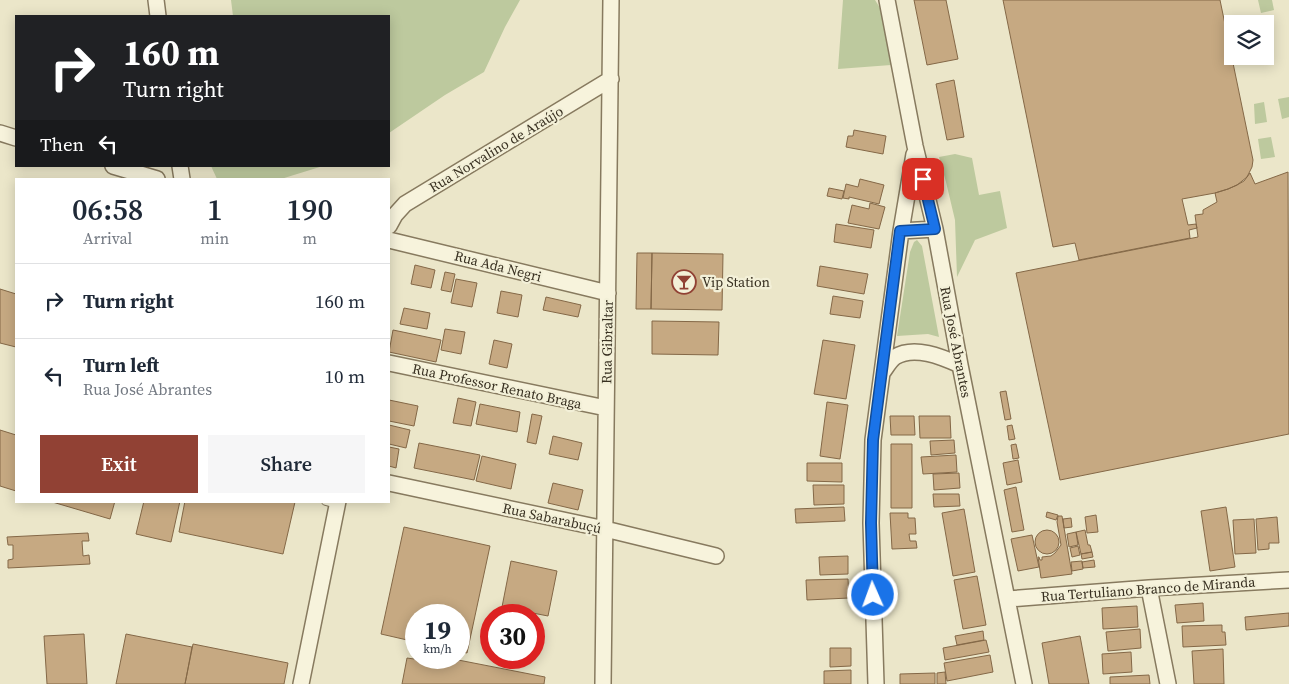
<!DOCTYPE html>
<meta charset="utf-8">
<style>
body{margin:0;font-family:"Source Serif 4",serif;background:#f6f6f7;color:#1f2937;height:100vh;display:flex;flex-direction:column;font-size:19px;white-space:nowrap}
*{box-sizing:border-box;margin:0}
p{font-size:16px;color:#747a83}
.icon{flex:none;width:28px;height:28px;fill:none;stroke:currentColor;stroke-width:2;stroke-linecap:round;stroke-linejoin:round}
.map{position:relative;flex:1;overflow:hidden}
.side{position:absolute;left:15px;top:178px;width:375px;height:325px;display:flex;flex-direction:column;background:#fff;border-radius:0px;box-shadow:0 2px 12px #0003}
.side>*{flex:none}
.guide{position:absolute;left:15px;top:15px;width:375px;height:152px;border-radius:0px;box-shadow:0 2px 12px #0003;background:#202124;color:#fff;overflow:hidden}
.tools{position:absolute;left:1224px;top:15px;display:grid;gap:10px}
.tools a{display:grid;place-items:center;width:50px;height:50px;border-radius:0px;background:#fff;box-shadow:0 2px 12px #0003;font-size:25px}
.speed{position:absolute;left:405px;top:604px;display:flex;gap:10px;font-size:25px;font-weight:700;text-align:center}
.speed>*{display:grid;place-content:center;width:65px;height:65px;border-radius:50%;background:#fff;box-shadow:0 2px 12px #0003;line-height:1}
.speed small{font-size:12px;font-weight:400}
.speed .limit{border:8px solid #d22;background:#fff;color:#111}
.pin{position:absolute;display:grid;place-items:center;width:42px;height:42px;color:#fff;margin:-21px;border-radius:10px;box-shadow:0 2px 8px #0006}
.me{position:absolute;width:55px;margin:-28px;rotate:358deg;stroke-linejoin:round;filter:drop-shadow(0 0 4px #0008)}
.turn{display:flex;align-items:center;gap:18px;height:105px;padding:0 25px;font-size:22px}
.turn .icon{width:65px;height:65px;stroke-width:2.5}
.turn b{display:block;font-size:35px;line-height:42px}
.then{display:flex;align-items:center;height:48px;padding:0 25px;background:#0003;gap:10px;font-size:19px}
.eta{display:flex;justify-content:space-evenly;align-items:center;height:85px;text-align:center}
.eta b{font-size:30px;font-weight:600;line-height:35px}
.action{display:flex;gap:10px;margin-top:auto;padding:10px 25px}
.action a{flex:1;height:58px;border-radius:0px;background:#914134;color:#fff;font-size:20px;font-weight:600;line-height:58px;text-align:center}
.action a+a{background:#f6f6f7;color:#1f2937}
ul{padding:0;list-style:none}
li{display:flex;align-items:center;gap:15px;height:75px;padding:0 25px;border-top:1px solid #e0e1e3}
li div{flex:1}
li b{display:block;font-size:19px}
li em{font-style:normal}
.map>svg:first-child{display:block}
.green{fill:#bdc99e}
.building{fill:#c6a982;stroke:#846847}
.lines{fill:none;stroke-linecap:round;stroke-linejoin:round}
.lane-casing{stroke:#877a5f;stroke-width:10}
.street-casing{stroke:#877a5f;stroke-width:18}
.lane{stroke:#f7f3dc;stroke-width:8}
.street{stroke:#f7f3dc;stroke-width:15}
.route-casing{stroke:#114b97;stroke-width:12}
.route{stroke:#1a73e8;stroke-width:9}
.labels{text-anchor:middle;stroke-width:4.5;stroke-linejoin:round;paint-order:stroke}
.street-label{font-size:14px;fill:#383021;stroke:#f3f0d8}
.poi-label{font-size:14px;fill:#383021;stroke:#f3f0d8;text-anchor:start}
</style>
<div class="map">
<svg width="1289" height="684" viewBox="0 0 1289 684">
<rect width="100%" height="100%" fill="#ebe6c9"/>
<path class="green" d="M 231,0 L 520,0 L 505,27 L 484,72 L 445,95 L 389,133 L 389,16 L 233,16 Z
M 843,0 L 875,0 L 880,8 L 891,65 L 838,69 Z
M 1258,0 L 1272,0 L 1274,10 L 1261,13 Z
M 1289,97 L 1289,117 L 1282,119 L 1278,99 Z
M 1264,102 L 1267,122 L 1255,124 L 1254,104 Z
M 1271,137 L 1275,157 L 1261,159 L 1258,139 Z
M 955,154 L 972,158 L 979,195 L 1000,191 L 1007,228 L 975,240 L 957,277 L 955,220 L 946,182 L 939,157 Z
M 211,166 L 323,166 L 281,179 L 217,179 Z
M 917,240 L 922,246 L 939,337 L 928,334 L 897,336 L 910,252 L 914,242 Z"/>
<path class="building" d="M 914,0 L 946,0 L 958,59 L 927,65 Z
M 1003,0 L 1220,0 L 1253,160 L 1252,167 L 1247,177 L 1237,185 L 1228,189 L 1215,193 L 1182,199 L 1188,225 L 1196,224 L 1197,228 L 1189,230 L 1190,238 L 1079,260 L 1075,243 L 1053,247 Z
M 954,80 L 964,137 L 947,140 L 936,84 Z
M 854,130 L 886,136 L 883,154 L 846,147 L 848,136 L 853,136 Z
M 1288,172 L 1289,434 L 1060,480 L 1016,273 L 1198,237 L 1195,215 L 1203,214 L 1203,210 L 1217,202 L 1215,193 L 1228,189 L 1237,185 L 1244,181 L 1250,173 L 1255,184 Z
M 860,179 L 884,185 L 879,204 L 849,197 L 849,199 L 843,198 L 846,184 L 858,187 Z
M 829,188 L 844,191 L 842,199 L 827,196 Z
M 870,203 L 885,207 L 879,229 L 848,223 L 852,205 L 869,209 Z
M 836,224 L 874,230 L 871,248 L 834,242 Z
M 637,253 L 652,253 L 651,309 L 636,309 Z
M 652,253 L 723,254 L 722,310 L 651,309 Z
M 415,265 L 435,270 L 431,288 L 411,284 Z
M 820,266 L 868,274 L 864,294 L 817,286 Z
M 445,272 L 455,274 L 451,292 L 441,290 Z
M 456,279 L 477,283 L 472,307 L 451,303 Z
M 0,289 L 16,294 L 16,347 L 0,343 Z
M 501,291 L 522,295 L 518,317 L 497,313 Z
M 833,296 L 863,301 L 860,318 L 830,314 Z
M 546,297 L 581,305 L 578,317 L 543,310 Z
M 404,308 L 430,313 L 427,329 L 400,324 Z
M 652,321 L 719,322 L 718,355 L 652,354 Z
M 445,329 L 465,332 L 461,354 L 441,350 Z
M 393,330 L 441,340 L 436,362 L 389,352 Z
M 494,340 L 512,344 L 507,368 L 489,364 Z
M 823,340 L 855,345 L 846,399 L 814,394 Z
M 1006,391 L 1011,419 L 1005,420 L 1000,392 Z
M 458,398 L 476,402 L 471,426 L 453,423 Z
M 389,400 L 418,406 L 414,426 L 389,421 Z
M 827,402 L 848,405 L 840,459 L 820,456 Z
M 480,404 L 520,412 L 517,432 L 476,424 Z
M 532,414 L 542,416 L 536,444 L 527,442 Z
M 890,416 L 914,416 L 915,435 L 891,435 Z
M 919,416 L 950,416 L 951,438 L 920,438 Z
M 389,425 L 410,430 L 406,448 L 389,444 Z
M 1012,425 L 1015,439 L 1009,440 L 1007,426 Z
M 0,430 L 16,435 L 16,491 L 0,486 Z
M 553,436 L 582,443 L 578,460 L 549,454 Z
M 954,440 L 955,453 L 931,455 L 930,441 Z
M 419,443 L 480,455 L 474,480 L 414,468 Z
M 891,444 L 912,444 L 912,508 L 891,508 Z
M 1016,444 L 1019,458 L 1013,459 L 1011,445 Z
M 389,447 L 399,449 L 396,468 L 389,466 Z
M 956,455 L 957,472 L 923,474 L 921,457 Z
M 482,456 L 516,464 L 511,489 L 476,481 Z
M 1018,460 L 1022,482 L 1007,485 L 1003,463 Z
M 807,463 L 842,463 L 842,482 L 807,481 Z
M 959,473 L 960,488 L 934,490 L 933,474 Z
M 553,483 L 583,490 L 578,510 L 548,503 Z
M 813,485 L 844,485 L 844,504 L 814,505 Z
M 1016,487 L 1024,530 L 1012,532 L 1004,490 Z
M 933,494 L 959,494 L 960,506 L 934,507 Z
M 49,501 L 115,501 L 110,519 Z
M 144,501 L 180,501 L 171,542 L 136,534 Z
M 185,501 L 295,502 L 283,554 L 179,532 Z
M 844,507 L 845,521 L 796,523 L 795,509 Z
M 1226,507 L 1235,567 L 1210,571 L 1201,511 Z
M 964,509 L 975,572 L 953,576 L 942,513 Z
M 1047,512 L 1058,515 L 1056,520 L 1046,517 Z
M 890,513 L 908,513 L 908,518 L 915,518 L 916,534 L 909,534 L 910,541 L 916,541 L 917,548 L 892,549 Z
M 1096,515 L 1098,532 L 1087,533 L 1085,517 Z
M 1058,516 L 1062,516 L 1072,574 L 1041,578 L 1038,557 L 1039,557 L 1040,560 L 1042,560 L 1042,557 L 1051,556 L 1055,553 L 1061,545 L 1057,522 Z
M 1277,517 L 1279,543 L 1269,543 L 1269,549 L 1258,550 L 1256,519 Z
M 1071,518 L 1072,527 L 1064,528 L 1063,519 Z
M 1254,519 L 1256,553 L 1235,554 L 1233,520 Z
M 404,527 L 490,546 L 467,653 L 459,651 L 459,615 L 416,615 L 416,642 L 381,634 Z
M1035 542a12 12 0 1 1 24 0a12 12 0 1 1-24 0Z
M 1085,530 L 1088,545 L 1090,545 L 1092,552 L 1081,554 L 1076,532 Z
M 1076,532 L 1078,545 L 1069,547 L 1067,534 Z
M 88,533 L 89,541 L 82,541 L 83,556 L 89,555 L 90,564 L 8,568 L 8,560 L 13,559 L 13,545 L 8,545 L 7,537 Z
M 1032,535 L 1039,567 L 1018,571 L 1011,539 Z
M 1078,546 L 1080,555 L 1072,557 L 1070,548 Z
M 1092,552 L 1093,557 L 1082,559 L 1081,554 Z
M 848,556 L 848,574 L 820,575 L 819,557 Z
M 1094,560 L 1095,567 L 1083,568 L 1082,562 Z
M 511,561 L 557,571 L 548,616 L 502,607 Z
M 1082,561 L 1083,569 L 1072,571 L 1071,562 Z
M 977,576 L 986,625 L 963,629 L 954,580 Z
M 848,579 L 849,598 L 807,600 L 806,580 Z
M 1203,603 L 1204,621 L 1177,623 L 1175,605 Z
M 1137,606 L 1138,627 L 1103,629 L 1102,608 Z
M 1289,613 L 1289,626 L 1246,630 L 1245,617 Z
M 1222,625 L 1222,632 L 1225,632 L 1226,645 L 1183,647 L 1182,626 Z
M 1140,629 L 1141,648 L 1108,651 L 1106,632 Z
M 983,631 L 984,640 L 957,645 L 955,636 Z
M 84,634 L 87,684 L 47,684 L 44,636 Z
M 126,634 L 192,647 L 185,684 L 116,684 Z
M 1080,636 L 1089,684 L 1049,684 L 1042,643 Z
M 986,640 L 989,652 L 945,660 L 943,648 Z
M 193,644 L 288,663 L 284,684 L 185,684 Z
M 830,648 L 851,648 L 851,666 L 830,667 Z
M 1223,649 L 1224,684 L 1194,684 L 1192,651 Z
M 1131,652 L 1132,672 L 1103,674 L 1102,654 Z
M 990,655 L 993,672 L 947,681 L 944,663 Z
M 407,658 L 421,660 L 421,658 L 448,658 L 545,677 L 544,684 L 402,684 Z
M 851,670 L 851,684 L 824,684 L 824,671 Z
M 945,672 L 946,684 L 937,684 L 937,673 Z
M 935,673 L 935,684 L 900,684 L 900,674 Z
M 1149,675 L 1150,684 L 1110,684 L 1110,677 Z"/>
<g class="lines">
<g class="lane-casing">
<path id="lane" d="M 326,501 L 337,504"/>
</g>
<g class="street-casing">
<path id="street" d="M 156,0 L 158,16
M 887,0 L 915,146 L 935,229 L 960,365 L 1024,684
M 0,133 L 16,138
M 113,166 L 157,179
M 180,166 L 182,179
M 389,226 L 395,215 L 405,204 L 611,79
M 901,231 L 935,229
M 389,240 L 608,293
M 389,363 L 606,408
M 882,373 C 886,368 890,360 895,357 C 914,345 942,357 960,365
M 389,483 L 605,529 L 716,556
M 1149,588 L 1168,684
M 1008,599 L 1149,588 L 1289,580
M 301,684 L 338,501
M 603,684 L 611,0
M 876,684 L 871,523 L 873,440 L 901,231 L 914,154"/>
</g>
<use href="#lane" class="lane"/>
<use href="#street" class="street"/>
</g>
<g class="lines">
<g class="route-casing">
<path id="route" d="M 873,595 L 871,523 L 873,440 L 900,231 L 935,229 L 923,179"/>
</g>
<use href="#route" class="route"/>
</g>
<defs>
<g id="bar-ring" transform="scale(1.25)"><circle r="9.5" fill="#f3f0d8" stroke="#914134" stroke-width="1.5"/><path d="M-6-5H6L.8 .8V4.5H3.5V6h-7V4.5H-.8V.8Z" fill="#914134"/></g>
</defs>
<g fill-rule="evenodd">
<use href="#bar-ring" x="684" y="282"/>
</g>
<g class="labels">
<g class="street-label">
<text transform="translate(496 149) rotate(-31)" y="5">Rua Norvalino de Araújo</text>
<text transform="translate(498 266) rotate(14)" y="5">Rua Ada Negri</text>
<text transform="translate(607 342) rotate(-89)" y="5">Rua Gibraltar</text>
<text transform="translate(956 342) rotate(79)" y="5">Rua José Abrantes</text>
<text transform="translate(497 386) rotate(12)" y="5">Rua Professor Renato Braga</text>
<text transform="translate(552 518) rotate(12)" y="5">Rua Sabarabuçú</text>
<text transform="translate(1148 589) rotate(-4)" y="5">Rua Tertuliano Branco de Miranda</text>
</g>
<g class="poi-label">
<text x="702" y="287">Vip Station</text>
</g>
</g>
</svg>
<div class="tools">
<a><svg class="icon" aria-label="layers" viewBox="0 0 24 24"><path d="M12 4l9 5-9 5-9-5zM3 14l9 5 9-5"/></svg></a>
</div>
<div class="speed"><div>19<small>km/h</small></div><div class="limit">30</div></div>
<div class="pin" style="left:923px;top:179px;background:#d93025"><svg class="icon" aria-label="arrive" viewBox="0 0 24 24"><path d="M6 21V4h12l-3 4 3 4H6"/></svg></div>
<svg class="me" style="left:873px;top:595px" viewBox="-20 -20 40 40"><circle r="17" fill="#1a73e8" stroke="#fff" stroke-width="3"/><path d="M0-11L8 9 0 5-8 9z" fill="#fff"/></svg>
<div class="guide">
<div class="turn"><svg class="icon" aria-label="right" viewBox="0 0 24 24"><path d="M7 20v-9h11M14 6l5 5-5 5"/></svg><div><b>160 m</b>Turn right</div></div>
<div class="then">Then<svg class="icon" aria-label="left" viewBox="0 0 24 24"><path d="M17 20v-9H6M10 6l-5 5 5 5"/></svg></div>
</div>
<section class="side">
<div class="eta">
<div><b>06:58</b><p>Arrival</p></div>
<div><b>1</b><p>min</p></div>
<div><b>190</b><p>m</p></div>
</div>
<ul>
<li><svg class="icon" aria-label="right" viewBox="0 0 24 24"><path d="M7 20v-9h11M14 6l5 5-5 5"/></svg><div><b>Turn right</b></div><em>160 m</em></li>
<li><svg class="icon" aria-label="left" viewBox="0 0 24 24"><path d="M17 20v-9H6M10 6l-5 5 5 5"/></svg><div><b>Turn left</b><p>Rua José Abrantes</p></div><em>10 m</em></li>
</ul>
<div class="action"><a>Exit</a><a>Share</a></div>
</section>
</div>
